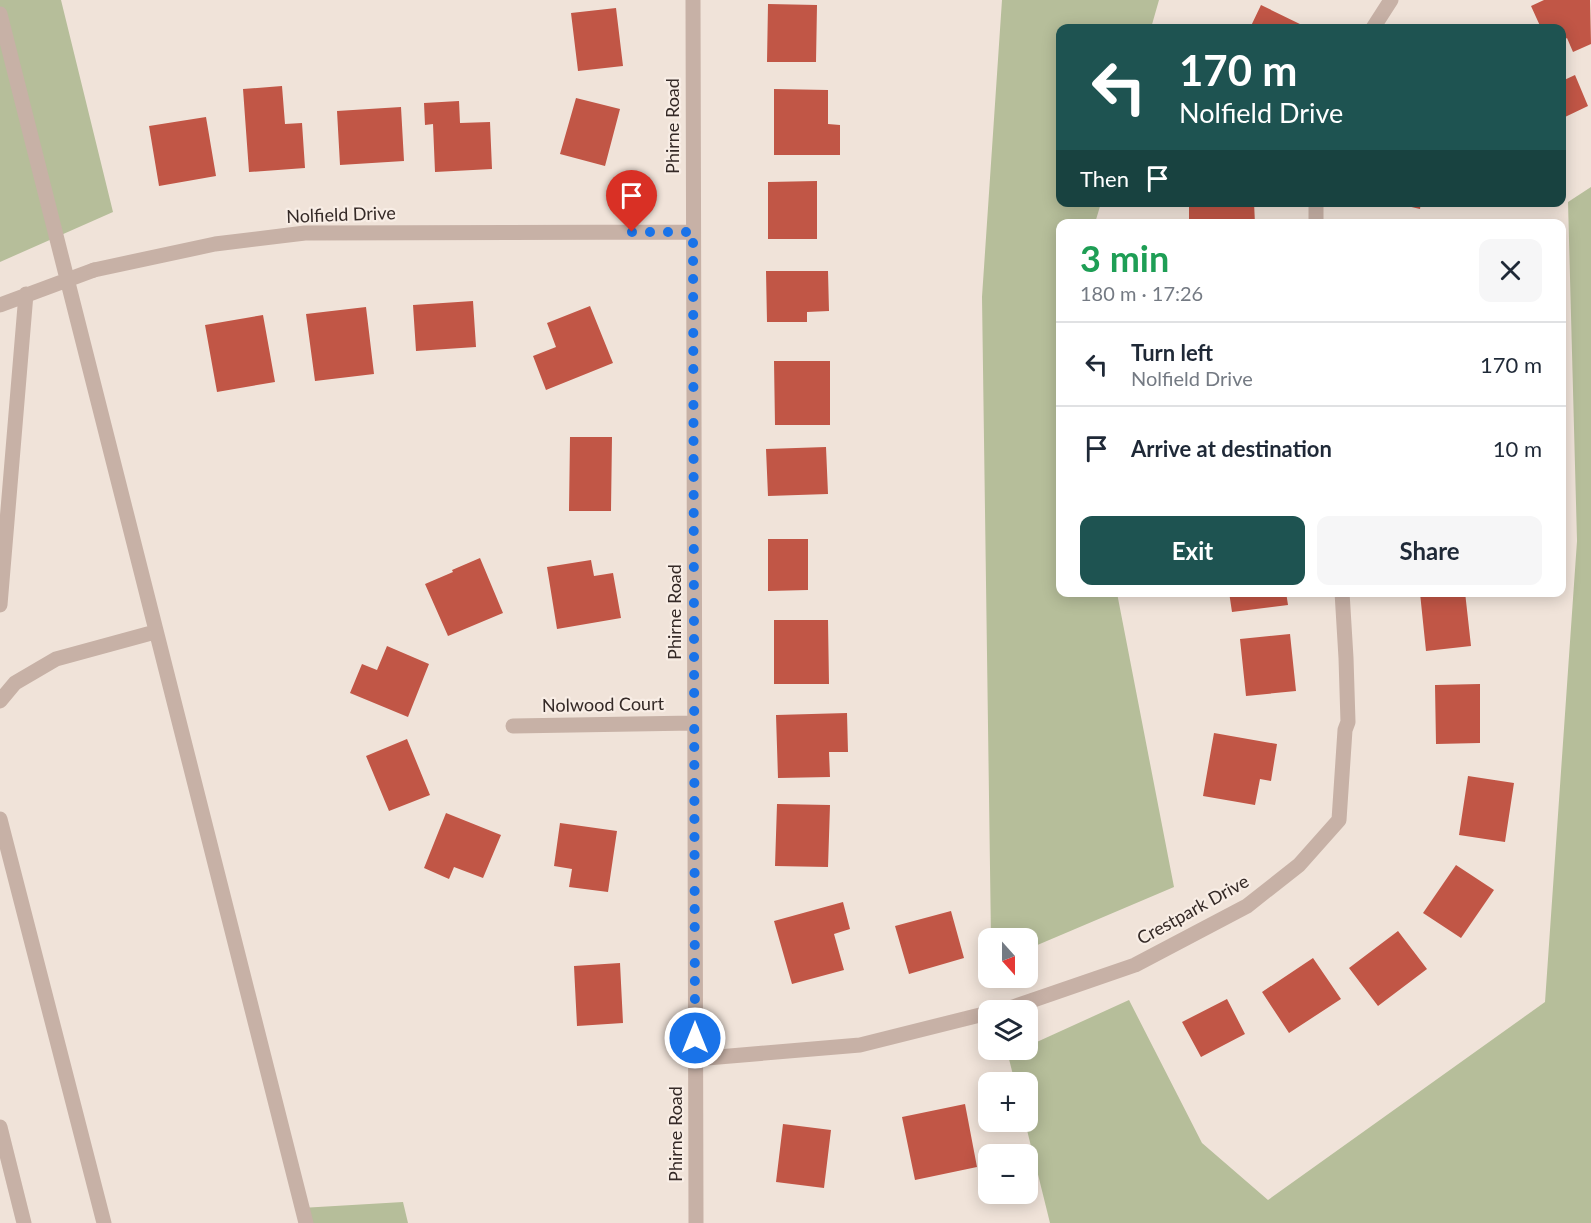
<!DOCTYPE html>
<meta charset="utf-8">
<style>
body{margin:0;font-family:Lato,sans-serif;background:#f6f6f7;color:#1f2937;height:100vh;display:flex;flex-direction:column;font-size:22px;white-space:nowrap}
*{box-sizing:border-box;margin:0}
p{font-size:20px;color:#747a83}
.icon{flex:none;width:33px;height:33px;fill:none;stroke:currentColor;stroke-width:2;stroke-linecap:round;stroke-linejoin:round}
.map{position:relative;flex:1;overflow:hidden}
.details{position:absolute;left:1056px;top:219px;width:510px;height:378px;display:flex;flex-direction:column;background:#fff;border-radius:12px;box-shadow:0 3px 15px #0003}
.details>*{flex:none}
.hud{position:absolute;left:1056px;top:24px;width:510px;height:183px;border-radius:12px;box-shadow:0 3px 15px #0003;background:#1e5351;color:#fff;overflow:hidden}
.needle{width:39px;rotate:159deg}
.controls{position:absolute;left:978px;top:928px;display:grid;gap:12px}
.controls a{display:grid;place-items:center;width:60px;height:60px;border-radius:12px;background:#fff;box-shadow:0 3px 15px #0003;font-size:30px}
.pin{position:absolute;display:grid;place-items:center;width:51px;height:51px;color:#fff;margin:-62px -26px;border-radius:50% 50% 50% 0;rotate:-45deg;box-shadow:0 0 6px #0007}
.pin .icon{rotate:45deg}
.me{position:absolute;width:66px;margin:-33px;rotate:0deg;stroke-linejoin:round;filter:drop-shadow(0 0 4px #0008)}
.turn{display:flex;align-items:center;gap:21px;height:126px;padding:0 24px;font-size:27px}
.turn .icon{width:78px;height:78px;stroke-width:2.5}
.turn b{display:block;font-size:42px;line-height:51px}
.then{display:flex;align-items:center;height:57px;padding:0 24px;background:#0003;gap:12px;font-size:22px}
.round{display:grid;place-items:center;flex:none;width:63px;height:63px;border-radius:12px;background:#f6f6f7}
.head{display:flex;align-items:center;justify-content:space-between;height:102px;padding:0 24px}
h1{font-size:36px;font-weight:700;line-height:45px;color:#1e9e55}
.cta{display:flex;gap:12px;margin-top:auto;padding:12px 24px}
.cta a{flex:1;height:69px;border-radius:12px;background:#1e5351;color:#fff;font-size:24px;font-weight:700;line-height:69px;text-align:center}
.cta a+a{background:#f6f6f7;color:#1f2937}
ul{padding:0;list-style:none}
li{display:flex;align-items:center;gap:18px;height:84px;padding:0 24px;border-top:2px solid #e0e1e3}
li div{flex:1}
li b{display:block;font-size:22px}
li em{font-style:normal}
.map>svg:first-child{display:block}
.green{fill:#b6be9a}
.building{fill:#c15646}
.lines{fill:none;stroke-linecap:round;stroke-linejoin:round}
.lane{stroke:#c7b1a6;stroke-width:15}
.street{stroke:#c7b1a6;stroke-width:15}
.route{stroke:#1a73e8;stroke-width:10;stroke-dasharray:0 18}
.labels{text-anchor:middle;stroke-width:4.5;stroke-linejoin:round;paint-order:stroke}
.street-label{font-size:18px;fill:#342926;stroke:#f8ede5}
</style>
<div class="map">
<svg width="1591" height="1223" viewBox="0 0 1591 1223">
<rect width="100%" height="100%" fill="#f0e3d9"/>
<path class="green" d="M 0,0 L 61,0 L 113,212 L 0,262 Z
M 1002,0 L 1159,0 L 1151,28 L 1060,28 L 1060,202 L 1101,203 L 1095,223 L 1060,224 L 1060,592 L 1117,593 L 1174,887 L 1028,949 L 1028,939 L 991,939 L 982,297 Z
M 1591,187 L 1591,1223 L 1050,1223 L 1025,1122 L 1028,1122 L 1028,1083 L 1015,1083 L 1008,1055 L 1019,1050 L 1028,1050 L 1028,1046 L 1129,1000 L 1202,1143 L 1268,1200 L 1545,1002 L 1577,541 L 1568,202 Z
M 403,1202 L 408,1223 L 303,1223 L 301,1208 Z"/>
<path class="building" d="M 1544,0 L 1590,0 L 1591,44 L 1573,52 L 1567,38 L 1562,41 L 1562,28 L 1541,28 L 1531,6 Z
M 768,4 L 817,5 L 816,62 L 767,62 Z
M 1261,5 L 1304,26 L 1303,28 L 1250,28 Z
M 616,8 L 623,66 L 578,71 L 571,13 Z
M 1575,75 L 1588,106 L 1565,117 L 1562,110 L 1562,81 Z
M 282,86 L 285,124 L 302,123 L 305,168 L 249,172 L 243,89 Z
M 774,89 L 828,90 L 828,124 L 840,125 L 840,155 L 774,155 Z
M 576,98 L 620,109 L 605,166 L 560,154 Z
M 459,101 L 460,123 L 490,122 L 492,169 L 435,172 L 433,124 L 425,125 L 424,103 Z
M 401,107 L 404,161 L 340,165 L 337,111 Z
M 206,117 L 216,176 L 159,186 L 149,126 Z
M 817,181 L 817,239 L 768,239 L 768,182 Z
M 1189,202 L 1254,202 L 1255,224 L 1189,224 Z
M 1390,202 L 1421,202 L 1420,209 Z
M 766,271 L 828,271 L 829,311 L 807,312 L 807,322 L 767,322 Z
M 473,301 L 476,347 L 416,351 L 413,305 Z
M 590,306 L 613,363 L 546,390 L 533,356 L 556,347 L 547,323 Z
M 366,307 L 374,374 L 315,381 L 306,314 Z
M 263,315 L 275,382 L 217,392 L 205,325 Z
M 774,361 L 830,361 L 830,425 L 775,425 Z
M 570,437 L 612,437 L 611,511 L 569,511 Z
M 826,447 L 828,494 L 768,496 L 766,449 Z
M 768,539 L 808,539 L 808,590 L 768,591 Z
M 480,558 L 503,613 L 448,636 L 425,584 L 453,572 L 452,570 Z
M 591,560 L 594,576 L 613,573 L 621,618 L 557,629 L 547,567 Z
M 1229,592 L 1286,592 L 1288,605 L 1232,612 Z
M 1427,592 L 1465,592 L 1471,646 L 1426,651 L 1420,593 Z
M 774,620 L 828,620 L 829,684 L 774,684 Z
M 1290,634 L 1296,691 L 1246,696 L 1240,639 Z
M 387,646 L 429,664 L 408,717 L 350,693 L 362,664 L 377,670 Z
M 1480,684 L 1480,743 L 1436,744 L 1435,685 Z
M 847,713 L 848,752 L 829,752 L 830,777 L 778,778 L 776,715 Z
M 1214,733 L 1277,744 L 1271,781 L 1260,779 L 1255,805 L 1203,796 Z
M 407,739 L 430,795 L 389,811 L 366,756 Z
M 1468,776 L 1514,783 L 1505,842 L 1459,835 Z
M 777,804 L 830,805 L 828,867 L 775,866 Z
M 446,813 L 501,835 L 483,878 L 454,867 L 449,879 L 424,868 Z
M 560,823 L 617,831 L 608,892 L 569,887 L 572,869 L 554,866 Z
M 1456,865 L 1494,890 L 1461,938 L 1423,913 Z
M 843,902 L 850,929 L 834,934 L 844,970 L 792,984 L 774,921 Z
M 951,911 L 964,958 L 909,974 L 895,926 Z
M 1398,931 L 1427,969 L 1378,1006 L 1349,968 Z
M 1313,958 L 1341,999 L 1289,1033 L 1262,992 Z
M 620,963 L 623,1023 L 577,1026 L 574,966 Z
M 1227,999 L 1245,1034 L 1201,1057 L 1182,1022 Z
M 965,1104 L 977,1167 L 915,1180 L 902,1117 Z
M 783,1124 L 831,1130 L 824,1188 L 776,1182 Z"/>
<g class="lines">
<path class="lane" d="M 0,14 C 100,418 202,821 306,1223
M 0,305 L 94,270
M 0,605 L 26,294
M 0,701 L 15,683 L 56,659 L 155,632
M 0,819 L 104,1223
M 0,1127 L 24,1223"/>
<path class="street" d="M 693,0 L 696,1223
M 1373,28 L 1391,0
M 1316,224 L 1316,202
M 94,270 L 215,244 L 305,233 L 693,232
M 513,726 L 694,723
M 997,1011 L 1013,1007 L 1135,965 L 1247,906 L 1299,865 L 1339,820 L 1345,730 L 1348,722 L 1346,658 L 1342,592
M 695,1059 L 860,1045 L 988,1013"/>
</g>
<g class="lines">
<path class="route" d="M 632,232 L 693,232 L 695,1038"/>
</g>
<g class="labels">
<g class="street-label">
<text transform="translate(673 126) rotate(-90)" y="6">Phirne Road</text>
<text transform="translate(341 215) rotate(-2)" y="6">Nolfield Drive</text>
<text transform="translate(675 612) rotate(-90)" y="6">Phirne Road</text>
<text transform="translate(603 705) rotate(-1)" y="6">Nolwood Court</text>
<text transform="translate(1193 910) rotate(-29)" y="6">Crestpark Drive</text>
<text transform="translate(676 1134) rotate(-90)" y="6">Phirne Road</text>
</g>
</g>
</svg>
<div class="controls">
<a><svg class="needle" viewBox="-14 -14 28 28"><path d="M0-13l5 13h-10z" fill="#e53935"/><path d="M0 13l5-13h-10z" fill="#747a83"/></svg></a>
<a><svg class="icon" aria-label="layers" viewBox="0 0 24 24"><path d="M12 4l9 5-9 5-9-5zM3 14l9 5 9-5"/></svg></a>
<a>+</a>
<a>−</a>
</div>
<div class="pin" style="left:632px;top:232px;background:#d93025"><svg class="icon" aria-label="arrive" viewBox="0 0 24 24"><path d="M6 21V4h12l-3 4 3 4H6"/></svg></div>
<svg class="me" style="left:695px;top:1038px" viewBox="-20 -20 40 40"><circle r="17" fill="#1a73e8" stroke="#fff" stroke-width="3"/><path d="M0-11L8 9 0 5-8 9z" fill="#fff"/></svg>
<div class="hud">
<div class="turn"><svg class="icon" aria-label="left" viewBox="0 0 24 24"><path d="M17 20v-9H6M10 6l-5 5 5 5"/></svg><div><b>170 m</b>Nolfield Drive</div></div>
<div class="then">Then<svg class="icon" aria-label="arrive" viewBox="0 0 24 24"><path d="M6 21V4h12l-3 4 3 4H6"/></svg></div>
</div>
<section class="details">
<div class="head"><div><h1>3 min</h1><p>180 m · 17:26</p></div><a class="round"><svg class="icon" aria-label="close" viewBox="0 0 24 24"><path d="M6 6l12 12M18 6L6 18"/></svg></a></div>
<ul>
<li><svg class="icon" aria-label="left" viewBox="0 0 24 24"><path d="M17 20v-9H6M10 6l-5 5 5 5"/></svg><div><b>Turn left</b><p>Nolfield Drive</p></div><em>170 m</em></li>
<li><svg class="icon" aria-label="arrive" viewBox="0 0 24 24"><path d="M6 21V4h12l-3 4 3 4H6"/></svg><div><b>Arrive at destination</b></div><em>10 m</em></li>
</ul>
<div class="cta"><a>Exit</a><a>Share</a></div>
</section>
</div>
